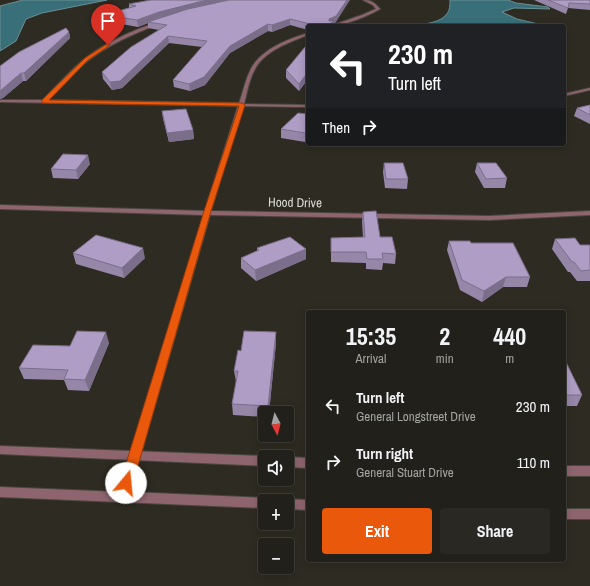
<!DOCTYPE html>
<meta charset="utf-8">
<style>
body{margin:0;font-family:"Archivo Narrow",sans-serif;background:#2a2823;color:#f1f3f6;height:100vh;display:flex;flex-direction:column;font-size:15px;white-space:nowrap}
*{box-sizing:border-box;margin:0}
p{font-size:13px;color:#a2a3a2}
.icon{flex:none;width:22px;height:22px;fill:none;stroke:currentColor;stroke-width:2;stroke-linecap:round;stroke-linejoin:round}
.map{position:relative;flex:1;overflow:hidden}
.sheet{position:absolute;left:306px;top:310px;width:260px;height:252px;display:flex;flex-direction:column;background:#22201a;border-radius:4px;box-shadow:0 2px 10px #0003,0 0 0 1px #3f3e39}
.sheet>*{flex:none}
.hud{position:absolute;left:306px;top:24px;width:260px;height:122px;border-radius:4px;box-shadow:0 2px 10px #0003,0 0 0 1px #3f3e39;background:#202124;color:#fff;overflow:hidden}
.needle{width:26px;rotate:173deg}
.buttons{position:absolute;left:258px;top:406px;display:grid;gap:8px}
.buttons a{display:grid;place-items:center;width:36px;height:36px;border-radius:4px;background:#22201a;box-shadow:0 2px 10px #0003,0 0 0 1px #3f3e39;font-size:20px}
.pin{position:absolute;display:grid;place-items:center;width:34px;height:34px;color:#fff;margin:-41px -17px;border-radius:50% 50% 50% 0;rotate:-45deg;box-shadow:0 0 4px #0007}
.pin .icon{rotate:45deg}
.me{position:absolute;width:44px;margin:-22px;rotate:17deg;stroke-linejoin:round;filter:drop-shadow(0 0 3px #0008)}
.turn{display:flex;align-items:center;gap:14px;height:84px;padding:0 16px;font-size:18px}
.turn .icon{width:52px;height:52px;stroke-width:2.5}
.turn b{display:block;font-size:28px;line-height:34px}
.then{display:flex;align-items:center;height:38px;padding:0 16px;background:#0003;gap:8px;font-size:15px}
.eta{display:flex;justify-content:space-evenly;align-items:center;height:68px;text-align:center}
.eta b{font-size:24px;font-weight:700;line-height:28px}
.primary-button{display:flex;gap:8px;margin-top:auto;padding:8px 16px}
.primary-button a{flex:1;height:46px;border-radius:4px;background:#ea580c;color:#fff;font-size:16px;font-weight:700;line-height:46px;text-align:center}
.primary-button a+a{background:#2a2823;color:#f1f3f6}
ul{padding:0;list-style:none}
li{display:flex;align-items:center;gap:12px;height:56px;padding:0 16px}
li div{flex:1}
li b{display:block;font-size:15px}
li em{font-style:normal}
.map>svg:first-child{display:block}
.water{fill:#396f79;stroke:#6a8f94}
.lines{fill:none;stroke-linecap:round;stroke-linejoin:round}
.lane-casing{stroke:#4a473e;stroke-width:2}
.street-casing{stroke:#4a473e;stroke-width:2}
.lane{fill:#8e656e;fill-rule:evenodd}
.street{fill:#8e656e;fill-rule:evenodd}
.wall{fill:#9687a9}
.shaded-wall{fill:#7a6e8a}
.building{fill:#af9dc5;stroke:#7a6e8a}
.route{fill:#ea580c;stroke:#983908}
.labels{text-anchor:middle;stroke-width:4;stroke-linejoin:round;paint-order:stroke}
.street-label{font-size:13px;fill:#dbdad4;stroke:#2e2b22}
</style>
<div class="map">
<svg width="590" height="586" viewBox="0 0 590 586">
<rect width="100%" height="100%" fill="#2e2b22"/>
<path class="water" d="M 23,0 L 107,0 L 42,13 L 26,19 L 16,41 L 0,51 L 0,6 Z
M 450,0 L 508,0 L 516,3 L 548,7 L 550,9 L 514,8 L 502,12 L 517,19 L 547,26 L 406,26 C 419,24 443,25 449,10 C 450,7 450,3 450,0 Z"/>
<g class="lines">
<g class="lane-casing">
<path id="lane" d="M 0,446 L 265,456 L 267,457 L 265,457 L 265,466 L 0,454 Z
M 287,457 L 308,458 L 308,468 L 287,467 Z
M 564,466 L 590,466 L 590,476 L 564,476 Z"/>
</g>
<g class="street-casing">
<path id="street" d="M 363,0 C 371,0 375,3 380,9 C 368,16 344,26 330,26 L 362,15 L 376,9 L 373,5 Z
M 158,22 L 159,24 C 133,34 107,45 85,63 C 72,74 61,88 48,100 L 239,103 C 243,93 245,81 250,71 C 259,50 288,39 308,33 L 308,35 C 290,42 263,51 254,71 C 249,80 247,93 244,104 L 308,105 L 308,107 L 243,106 L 211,211 L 489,216 L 590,211 L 590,215 L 489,220 L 210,215 L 130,492 L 265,498 L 270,501 L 265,501 L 265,508 L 0,497 L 0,487 L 119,492 L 204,215 L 0,209 L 0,205 L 205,211 L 238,106 L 0,102 L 0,100 L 43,100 C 56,87 68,73 82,61 C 104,43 131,31 158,22 Z
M 590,88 L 590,90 L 564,96 L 564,94 Z
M 287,499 L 308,500 L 308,510 L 287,509 L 287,501 L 283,501 Z
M 564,509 L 590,509 L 590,519 L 564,519 Z"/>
</g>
<use href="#lane" class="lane"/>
<use href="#street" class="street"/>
</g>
<path class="wall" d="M 534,0 L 590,0 L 590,10 L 568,8 L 566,14 Z
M 129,4 L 336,22 L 333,24 L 332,26 L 308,26 L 308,30 L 290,25 L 272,32 L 268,31 L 230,53 L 205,85 L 190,91 L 174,87 L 173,80 L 202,47 L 169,43 L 122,88 L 112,90 L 103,79 L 102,72 L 159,30 L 148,28 L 148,23 L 138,27 L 105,21 L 104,15 L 129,8 Z
M 69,32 L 70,38 L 26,81 L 23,81 L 3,98 L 0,99 L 0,66 Z
M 308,46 L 308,79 L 299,91 L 286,78 L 286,70 Z
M 590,105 L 590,124 L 574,116 L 577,108 Z
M 162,111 L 193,130 L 194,139 L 169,142 L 163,119 Z
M 308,114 L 308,138 L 305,142 L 281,138 L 281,129 Z
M 384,163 L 408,179 L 407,189 L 385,188 L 383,172 Z
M 477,163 L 507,178 L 505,188 L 484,188 L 475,172 Z
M 90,164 L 78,179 L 53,178 L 51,169 Z
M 363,212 L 380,237 L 396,254 L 395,264 L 383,263 L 382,270 L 366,269 L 366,263 L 331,262 L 331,238 L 363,237 L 362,222 Z
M 555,239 L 580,245 L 590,245 L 590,281 L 577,281 L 570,272 L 568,272 L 552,249 Z
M 449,241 L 471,243 L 530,277 L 527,287 L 503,287 L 482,302 L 460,290 L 447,250 Z
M 257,248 L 306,249 L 306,259 L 256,281 L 241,268 L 241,258 L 257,251 Z
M 73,253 L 145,258 L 124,278 L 76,264 Z
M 109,343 L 89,391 L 68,390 L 64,380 L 24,379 L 19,368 Z
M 276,343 L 269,413 L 265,413 L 265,417 L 233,415 L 232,404 L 236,382 L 234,371 L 241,351 Z
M 564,358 L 582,395 L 577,406 L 564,406 Z"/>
<path class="shaded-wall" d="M 207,0 L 234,0 L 148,22 L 148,23 L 138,27 L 137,20 L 159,12 Z
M 347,0 L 350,0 L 336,22 L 333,24 L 332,26 L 329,26 L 329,19 Z
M 290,19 L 290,25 L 272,32 L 272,25 Z
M 268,24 L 268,31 L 230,53 L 205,85 L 190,91 L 189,84 L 230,46 Z
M 69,32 L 70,38 L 26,81 L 24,73 Z
M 168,36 L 169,43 L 122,88 L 112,90 L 110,82 Z
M 308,72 L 308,79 L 299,91 L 299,84 Z
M 21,73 L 23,81 L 3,98 L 0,99 L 0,91 Z
M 193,130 L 194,139 L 169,142 L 167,133 Z
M 308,130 L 308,138 L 305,142 L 305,133 Z
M 88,155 L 90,164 L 78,179 L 76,170 Z
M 143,248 L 145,258 L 124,278 L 122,268 Z
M 306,249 L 306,259 L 256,281 L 255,270 Z
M 506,277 L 503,287 L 482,302 L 484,291 Z
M 106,332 L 109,343 L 89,391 L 85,380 Z
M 276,332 L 276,343 L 269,413 L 268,413 L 268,406 Z"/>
<path class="building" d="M 151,0 L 207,0 L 159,12 L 137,20 L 104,15 L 136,6 L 129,4 Z
M 229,0 L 347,0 L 336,16 L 329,19 L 329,21 L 333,21 L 329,26 L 318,26 L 290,19 L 272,25 L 268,24 L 230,46 L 204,77 L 189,84 L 173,80 L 207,41 L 168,36 L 120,81 L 110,82 L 102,72 L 131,47 L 167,25 L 148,22 L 188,9 Z
M 548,0 L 590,0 L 590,4 L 569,3 L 568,8 Z
M 66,28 L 69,32 L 24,73 L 21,73 L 0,91 L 0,66 L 19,52 Z
M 308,46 L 308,72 L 299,84 L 286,70 L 305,47 Z
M 590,105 L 590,115 L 577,108 Z
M 186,109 L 193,130 L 167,133 L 162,111 Z
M 298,113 L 308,114 L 308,130 L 305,133 L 281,129 Z
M 63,154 L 88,155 L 76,170 L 51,169 Z
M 384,163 L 403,163 L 408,179 L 386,179 Z
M 477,163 L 496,163 L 507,178 L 486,179 Z
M 376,211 L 380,237 L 392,237 L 396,254 L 382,253 L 383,259 L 367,259 L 366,252 L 331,252 L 331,238 L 365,237 L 363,212 Z
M 96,235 L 143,248 L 122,268 L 73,253 Z
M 290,237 L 306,249 L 255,270 L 241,258 L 259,250 L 257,248 Z
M 575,238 L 580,245 L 590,245 L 590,270 L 581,271 L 574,262 L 572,262 L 555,239 Z
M 449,241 L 470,241 L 471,243 L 513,243 L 530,277 L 506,277 L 484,291 L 462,280 Z
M 77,331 L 106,332 L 85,380 L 64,379 L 68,370 L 19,368 L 33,345 L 70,346 Z
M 244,331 L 276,332 L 268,406 L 232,404 L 238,371 L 234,371 L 238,350 L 241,351 Z
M 564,358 L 582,395 L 564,395 Z"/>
<path class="route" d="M 107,44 L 110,45 L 88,60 L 49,100 L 242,103 L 245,105 L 211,211 L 133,483 L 131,487 L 126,489 L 122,487 L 120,483 L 204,211 L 239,106 L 42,103 L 42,100 L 85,58 Z"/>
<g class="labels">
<g class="street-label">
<text transform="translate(295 202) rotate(1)" y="5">Hood Drive</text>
</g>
</g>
</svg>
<div class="buttons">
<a><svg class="needle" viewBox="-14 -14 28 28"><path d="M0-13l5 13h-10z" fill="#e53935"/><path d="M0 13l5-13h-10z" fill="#a2a3a2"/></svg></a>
<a><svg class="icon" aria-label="sound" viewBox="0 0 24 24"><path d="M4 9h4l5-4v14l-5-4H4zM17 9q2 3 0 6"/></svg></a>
<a>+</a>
<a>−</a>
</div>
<div class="pin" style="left:108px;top:45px;background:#d93025"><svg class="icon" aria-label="arrive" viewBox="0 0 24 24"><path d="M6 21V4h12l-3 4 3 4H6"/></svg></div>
<svg class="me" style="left:126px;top:483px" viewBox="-20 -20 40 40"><circle r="19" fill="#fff"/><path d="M0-13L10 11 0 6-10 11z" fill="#ea580c"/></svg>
<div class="hud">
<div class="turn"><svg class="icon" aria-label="left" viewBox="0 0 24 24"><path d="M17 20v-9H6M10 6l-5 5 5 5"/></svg><div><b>230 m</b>Turn left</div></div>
<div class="then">Then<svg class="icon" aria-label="right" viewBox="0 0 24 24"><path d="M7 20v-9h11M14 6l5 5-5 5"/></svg></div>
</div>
<section class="sheet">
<div class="eta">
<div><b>15:35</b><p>Arrival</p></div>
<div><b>2</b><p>min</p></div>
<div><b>440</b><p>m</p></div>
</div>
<ul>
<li><svg class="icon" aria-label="left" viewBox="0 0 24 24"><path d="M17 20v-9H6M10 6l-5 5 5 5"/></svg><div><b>Turn left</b><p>General Longstreet Drive</p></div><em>230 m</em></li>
<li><svg class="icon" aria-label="right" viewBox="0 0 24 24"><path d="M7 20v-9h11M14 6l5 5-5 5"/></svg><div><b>Turn right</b><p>General Stuart Drive</p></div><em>110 m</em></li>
</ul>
<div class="primary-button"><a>Exit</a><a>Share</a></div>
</section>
</div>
